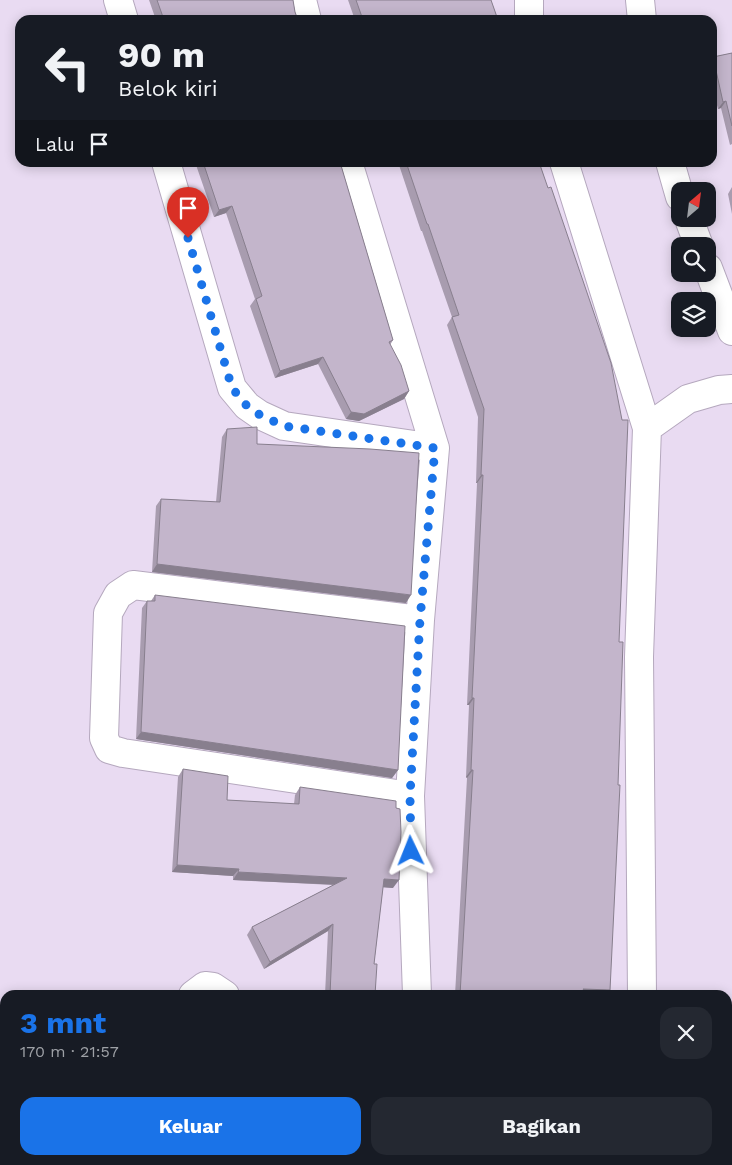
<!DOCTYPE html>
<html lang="id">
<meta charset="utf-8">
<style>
body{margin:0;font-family:"Work Sans",sans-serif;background:#242831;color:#f1f3f6;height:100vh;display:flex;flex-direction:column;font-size:19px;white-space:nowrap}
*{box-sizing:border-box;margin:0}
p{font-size:16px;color:#9ea1a6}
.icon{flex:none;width:28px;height:28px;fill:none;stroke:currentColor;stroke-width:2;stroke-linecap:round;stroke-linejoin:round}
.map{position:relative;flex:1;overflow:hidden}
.panel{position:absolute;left:0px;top:990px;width:732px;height:175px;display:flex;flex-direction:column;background:#171b24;border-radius:15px 15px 0 0;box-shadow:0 2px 12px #0003}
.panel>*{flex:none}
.guide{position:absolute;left:15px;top:15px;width:702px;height:152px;border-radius:15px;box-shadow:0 2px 12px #0003;background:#171b24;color:#f1f3f6;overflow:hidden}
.needle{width:32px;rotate:28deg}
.tools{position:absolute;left:671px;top:182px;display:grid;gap:10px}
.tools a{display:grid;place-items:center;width:45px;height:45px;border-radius:10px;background:#171b24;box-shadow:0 2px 12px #0003;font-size:25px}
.pin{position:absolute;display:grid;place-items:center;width:42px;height:42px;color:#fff;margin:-51px -21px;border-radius:50% 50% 50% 0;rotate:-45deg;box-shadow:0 0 5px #0007}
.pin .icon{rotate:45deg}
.me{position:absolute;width:55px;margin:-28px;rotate:358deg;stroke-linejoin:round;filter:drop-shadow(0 0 4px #0008)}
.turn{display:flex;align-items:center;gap:18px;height:105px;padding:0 20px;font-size:22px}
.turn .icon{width:65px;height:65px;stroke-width:2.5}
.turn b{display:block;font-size:35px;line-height:42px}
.then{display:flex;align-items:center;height:48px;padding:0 20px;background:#0003;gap:10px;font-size:19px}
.round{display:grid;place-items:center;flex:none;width:52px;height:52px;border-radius:15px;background:#242831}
.overview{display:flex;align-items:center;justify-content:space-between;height:85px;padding:0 20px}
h1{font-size:30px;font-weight:700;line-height:38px;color:#1a73e8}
.cta{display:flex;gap:10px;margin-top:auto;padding:10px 20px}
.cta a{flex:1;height:58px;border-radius:15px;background:#1a73e8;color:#fff;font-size:20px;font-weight:700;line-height:58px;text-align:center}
.cta a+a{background:#242831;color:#f1f3f6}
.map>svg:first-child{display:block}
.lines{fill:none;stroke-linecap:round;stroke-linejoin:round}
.minor-casing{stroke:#b5a8be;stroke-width:30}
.minor{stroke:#fff;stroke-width:28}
.wall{fill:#a89caf}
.shaded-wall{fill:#887f8e}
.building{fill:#c3b5cb;stroke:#887f8e}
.route{stroke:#1a73e8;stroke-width:9;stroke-dasharray:0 16.2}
</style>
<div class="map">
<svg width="732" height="1165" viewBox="0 0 732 1165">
<rect width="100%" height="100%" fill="#e9dbf2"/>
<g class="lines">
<g class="minor-casing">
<path id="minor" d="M 118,0 L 124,20
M 302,0 L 307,20
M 529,0 L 529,20
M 640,0 L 642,20
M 166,162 L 232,388 L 247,406 L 260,415 L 284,426 L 435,448
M 348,162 L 435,448 L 420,620 L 410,796 L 417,995
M 564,162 L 647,428
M 670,162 L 680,197
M 689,219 L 699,246
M 708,268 L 732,331
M 410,796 L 123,753 L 109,749 L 104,738 L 108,613 L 118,595 L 133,585 L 420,620
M 193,995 L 205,986 L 213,987 L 225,995
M 642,995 L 639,657 L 647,428 L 688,399 L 719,390 L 732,389
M 306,1160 L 318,1165
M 481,1160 L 483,1165
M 689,1160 L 692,1165
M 404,1165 L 405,1160"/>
</g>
<use href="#minor" class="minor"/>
</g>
<path class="wall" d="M 149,0 L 293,0 L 295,12 L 298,20 L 156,20 Z
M 348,0 L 491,0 L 498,20 L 355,20 Z
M 732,53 L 732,144 L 730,145 L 721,108 L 718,109 L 712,86 L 713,57 Z
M 195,162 L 340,162 L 393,340 L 390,345 L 409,391 L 404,399 L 359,421 L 346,419 L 318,364 L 275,378 L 250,306 L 255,299 L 226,213 L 214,217 Z
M 398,162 L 539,162 L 619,642 L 606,995 L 455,995 L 467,778 L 466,777 L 469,705 L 467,705 L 477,483 L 476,483 L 478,417 L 447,325 L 452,317 L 422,231 L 421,231 Z
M 732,187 L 732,214 L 728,194 Z
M 227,429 L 257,444 L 406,603 L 152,572 L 156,506 L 161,499 L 216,502 L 222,437 Z
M 155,595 L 398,770 L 392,778 L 136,739 L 142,608 L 147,601 L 151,601 Z
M 183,769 L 227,800 L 294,804 L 295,795 L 300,787 L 393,888 L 383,887 L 374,964 L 375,995 L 325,995 L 328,931 L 264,969 L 247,935 L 252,927 L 333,885 L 233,880 L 233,876 L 172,872 L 178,777 Z
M 199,1160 L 263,1160 L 258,1165 L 204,1165 Z"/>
<path class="shaded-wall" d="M 726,101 L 721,108 L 718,109 L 723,102 Z
M 232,206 L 226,213 L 214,217 L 219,210 Z
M 323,357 L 318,364 L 275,378 L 280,371 Z
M 409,391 L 404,399 L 359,421 L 346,419 L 351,412 Z
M 481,475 L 483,475 L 477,483 L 476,483 Z
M 157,564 L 411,595 L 406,603 L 152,572 Z
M 472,698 L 474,698 L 469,705 L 467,705 Z
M 141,732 L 398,770 L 392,778 L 136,739 Z
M 471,770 L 473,770 L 467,778 L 466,777 Z
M 177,865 L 239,869 L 233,876 L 172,872 Z
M 238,872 L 347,878 L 342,885 L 233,880 Z
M 384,879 L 399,880 L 393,888 L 379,887 Z
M 333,924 L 328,931 L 264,969 L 270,962 Z
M 583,989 L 610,990 L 606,995 L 578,995 Z
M 261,1160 L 263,1160 L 258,1165 L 256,1165 Z"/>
<path class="building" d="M 157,0 L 293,0 L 295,12 L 298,20 L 164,20 Z
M 356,0 L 491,0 L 498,20 L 363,20 Z
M 732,53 L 732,126 L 726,101 L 723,102 L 713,57 Z
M 203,162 L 340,162 L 393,340 L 389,342 L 401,365 L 409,391 L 364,414 L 351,412 L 323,357 L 280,371 L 256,299 L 262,296 L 232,206 L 219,210 Z
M 406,162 L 539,162 L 548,188 L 551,187 L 611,363 L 622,420 L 628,420 L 619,642 L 623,642 L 618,785 L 620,785 L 610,990 L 583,989 L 587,995 L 460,995 L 473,770 L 471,770 L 474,698 L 472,698 L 483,475 L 481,475 L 484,409 L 452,317 L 459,315 L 428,224 L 427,224 Z
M 257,427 L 257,444 L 370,449 L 419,453 L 411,595 L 157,564 L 161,499 L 220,502 L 227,429 Z
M 155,595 L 405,626 L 398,770 L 141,732 L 147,601 L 155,601 Z
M 183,769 L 228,776 L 227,800 L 299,804 L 300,787 L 396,801 L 396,808 L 400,809 L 401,832 L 399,880 L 384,879 L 374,964 L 377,964 L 375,995 L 330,995 L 333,924 L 270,962 L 252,927 L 347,878 L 238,872 L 239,869 L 177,865 Z
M 212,1160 L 261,1160 L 256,1165 L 217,1165 Z
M 566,1160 L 681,1160 L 684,1165 L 557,1165 Z"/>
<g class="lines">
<path class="route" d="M 188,238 L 232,388 L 247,406 L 260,415 L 284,426 L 435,448 L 420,620 L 410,796 L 411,851"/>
</g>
</svg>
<div class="tools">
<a><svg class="needle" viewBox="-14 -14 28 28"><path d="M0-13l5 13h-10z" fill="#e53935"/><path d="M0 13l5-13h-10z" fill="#9ea1a6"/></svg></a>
<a><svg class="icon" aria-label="search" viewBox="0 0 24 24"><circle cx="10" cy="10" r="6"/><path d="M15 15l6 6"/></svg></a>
<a><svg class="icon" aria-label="layers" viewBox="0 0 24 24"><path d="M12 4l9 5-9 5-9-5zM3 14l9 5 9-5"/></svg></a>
</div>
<div class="pin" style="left:188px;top:238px;background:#d93025"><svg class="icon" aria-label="arrive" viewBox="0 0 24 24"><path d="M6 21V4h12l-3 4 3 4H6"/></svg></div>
<svg class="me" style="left:411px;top:851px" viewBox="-20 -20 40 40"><path d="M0-17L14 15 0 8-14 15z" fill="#1a73e8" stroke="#fff" stroke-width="4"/></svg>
<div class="guide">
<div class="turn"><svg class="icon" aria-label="left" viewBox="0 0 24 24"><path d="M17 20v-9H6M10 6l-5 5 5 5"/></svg><div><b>90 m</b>Belok kiri</div></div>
<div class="then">Lalu<svg class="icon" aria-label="arrive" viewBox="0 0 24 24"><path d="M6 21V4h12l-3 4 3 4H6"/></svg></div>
</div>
<section class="panel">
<div class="overview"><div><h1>3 mnt</h1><p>170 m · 21:57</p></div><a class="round"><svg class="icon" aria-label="close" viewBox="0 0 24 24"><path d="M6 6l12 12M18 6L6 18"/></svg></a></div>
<div class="cta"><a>Keluar</a><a>Bagikan</a></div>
</section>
</div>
